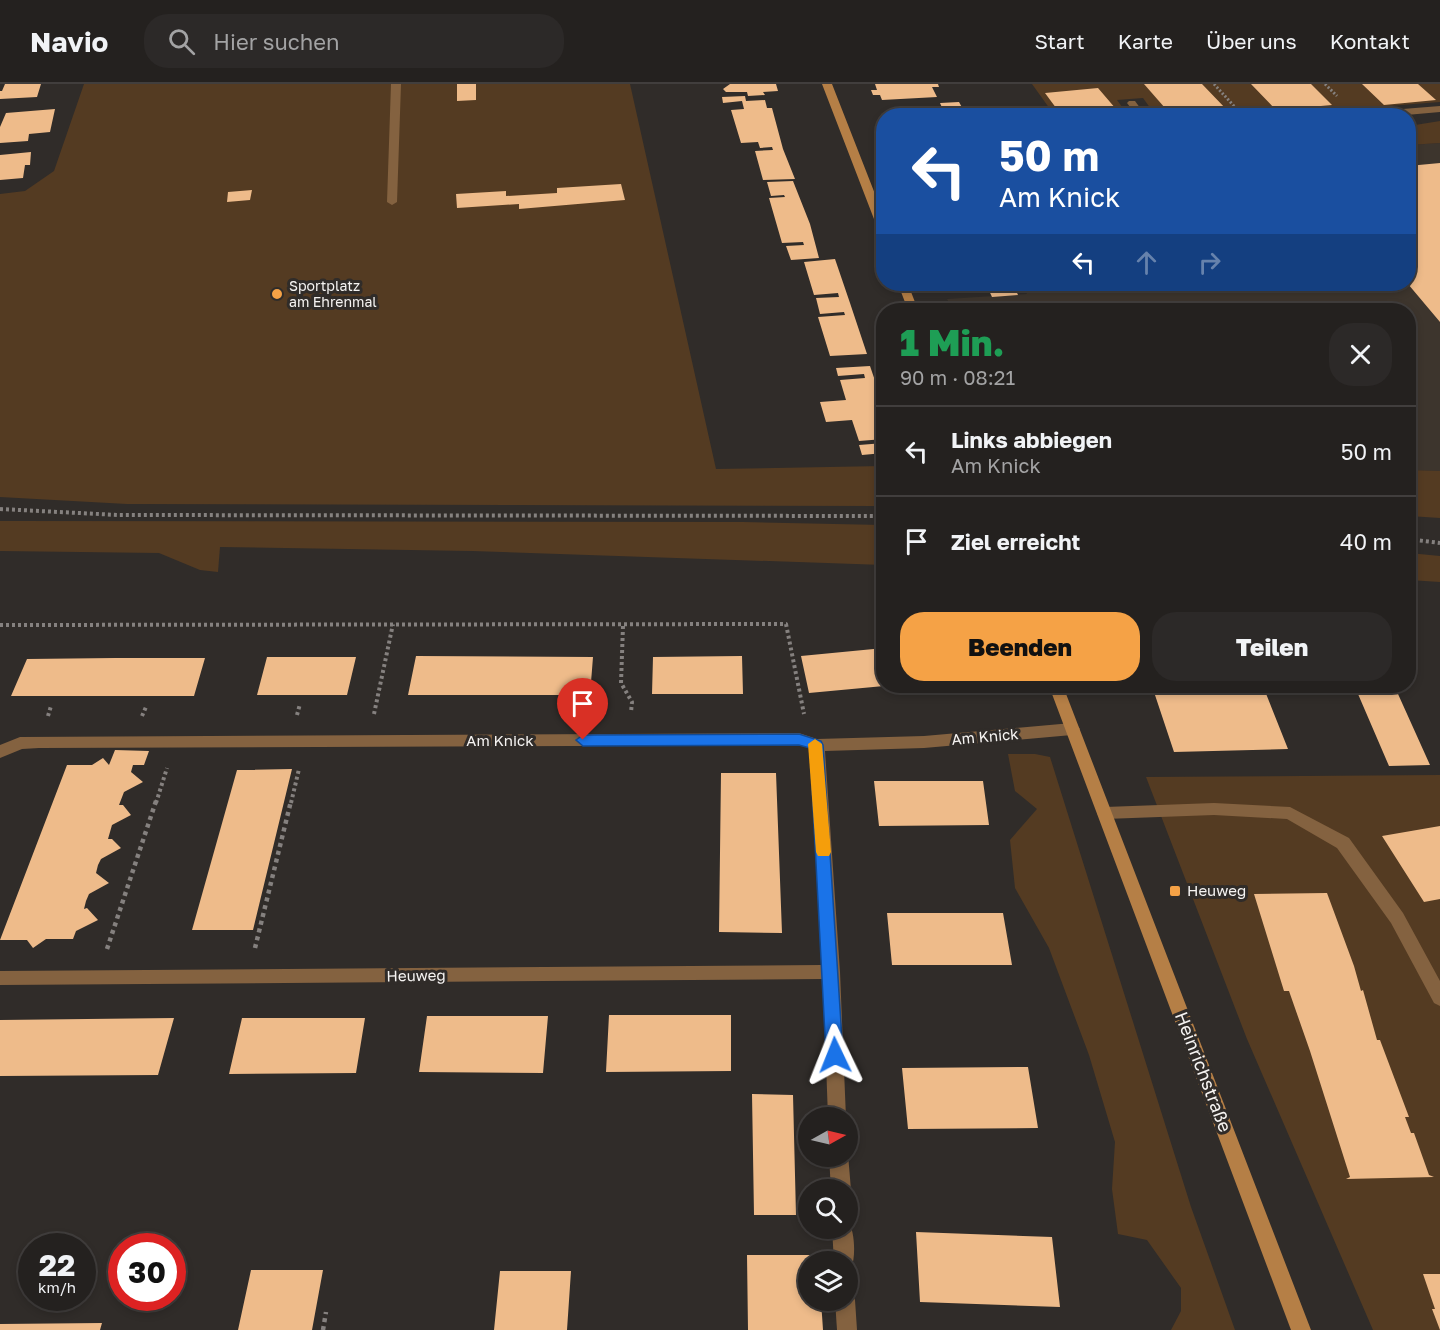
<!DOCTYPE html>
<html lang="de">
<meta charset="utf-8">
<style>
body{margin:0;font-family:"Golos Text",sans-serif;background:#2c2928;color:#f1f3f6;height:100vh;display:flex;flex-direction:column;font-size:22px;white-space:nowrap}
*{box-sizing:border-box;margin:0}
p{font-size:20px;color:#a3a3a4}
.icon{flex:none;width:33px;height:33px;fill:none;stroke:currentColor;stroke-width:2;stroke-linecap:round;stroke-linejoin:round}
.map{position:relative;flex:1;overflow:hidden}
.panel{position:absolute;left:876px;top:219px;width:540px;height:390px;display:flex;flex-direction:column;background:#24211f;border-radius:24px;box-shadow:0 3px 9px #0003,0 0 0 2px #413e3d}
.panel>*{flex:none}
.guide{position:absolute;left:876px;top:24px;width:540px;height:183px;border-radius:24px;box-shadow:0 3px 9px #0003,0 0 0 2px #413e3d;background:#1a4fa0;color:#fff;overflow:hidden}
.needle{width:39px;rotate:82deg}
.controls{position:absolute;left:798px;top:1023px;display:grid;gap:12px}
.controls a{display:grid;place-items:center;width:60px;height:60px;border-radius:50%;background:#24211f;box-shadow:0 3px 9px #0003,0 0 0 2px #413e3d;font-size:30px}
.speed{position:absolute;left:18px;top:1149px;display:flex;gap:12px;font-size:30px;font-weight:700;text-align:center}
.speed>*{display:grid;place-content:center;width:78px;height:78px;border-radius:50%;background:#24211f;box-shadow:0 3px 9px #0003,0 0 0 2px #413e3d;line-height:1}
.speed small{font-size:15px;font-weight:400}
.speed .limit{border:9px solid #d22;background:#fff;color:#111}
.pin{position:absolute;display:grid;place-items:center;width:51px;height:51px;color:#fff;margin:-62px -26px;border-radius:50% 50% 50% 0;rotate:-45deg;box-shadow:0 0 6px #0007}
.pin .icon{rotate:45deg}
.me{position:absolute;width:66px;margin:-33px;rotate:358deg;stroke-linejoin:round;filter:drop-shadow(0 0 4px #0008)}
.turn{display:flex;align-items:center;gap:21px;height:126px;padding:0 24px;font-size:27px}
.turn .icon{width:78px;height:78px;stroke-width:2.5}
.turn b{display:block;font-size:42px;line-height:51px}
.lanes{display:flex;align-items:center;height:57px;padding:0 24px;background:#0003;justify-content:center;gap:30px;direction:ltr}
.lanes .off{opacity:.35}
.round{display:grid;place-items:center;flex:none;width:63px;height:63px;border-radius:24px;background:#2c2928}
.overview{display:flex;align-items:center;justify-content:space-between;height:102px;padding:0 24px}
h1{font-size:36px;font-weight:800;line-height:45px;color:#1e9e55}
.button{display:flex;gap:12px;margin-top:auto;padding:12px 24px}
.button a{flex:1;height:69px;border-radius:24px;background:#f5a246;color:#111;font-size:24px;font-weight:800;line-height:69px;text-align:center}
.button a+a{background:#2c2928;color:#f1f3f6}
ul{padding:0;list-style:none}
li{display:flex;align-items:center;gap:18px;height:90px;padding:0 24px;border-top:2px solid #413e3d}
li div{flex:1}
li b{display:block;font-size:22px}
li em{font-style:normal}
header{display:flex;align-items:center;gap:36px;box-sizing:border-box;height:84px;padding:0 30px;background:#24211f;border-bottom:2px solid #413e3d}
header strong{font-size:28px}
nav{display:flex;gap:33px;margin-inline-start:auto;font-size:21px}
.search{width:420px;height:54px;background:#2c2928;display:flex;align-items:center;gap:15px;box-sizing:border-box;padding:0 21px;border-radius:24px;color:#a3a3a4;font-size:22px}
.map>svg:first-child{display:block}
.built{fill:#3d352d}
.green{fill:#543b22}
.building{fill:#eebb8a}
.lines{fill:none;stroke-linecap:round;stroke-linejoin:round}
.path-far2{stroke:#85817f;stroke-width:3;stroke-dasharray:2 2;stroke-linecap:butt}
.path-far1{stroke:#85817f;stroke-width:4;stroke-dasharray:3 3;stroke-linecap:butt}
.path{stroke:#85817f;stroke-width:4.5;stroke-dasharray:4 4;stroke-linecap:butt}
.lane{fill:#846240;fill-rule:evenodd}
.street{fill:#846240;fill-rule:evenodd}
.secondary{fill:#b57f46;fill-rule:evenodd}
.route{fill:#1a73e8;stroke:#114b97;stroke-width:1.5}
.slow{fill:#f59e0b}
.poi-dot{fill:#f5a246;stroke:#302c29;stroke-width:2}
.labels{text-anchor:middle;stroke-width:6;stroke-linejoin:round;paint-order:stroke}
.far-poi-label{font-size:14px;fill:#f6f4f2;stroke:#302c29;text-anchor:start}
.street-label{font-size:15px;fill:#f6f4f2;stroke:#302c29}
.poi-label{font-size:15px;fill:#f6f4f2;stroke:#302c29;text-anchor:start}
.near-street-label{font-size:18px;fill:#f6f4f2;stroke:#302c29}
</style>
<header>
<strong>Navio</strong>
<div class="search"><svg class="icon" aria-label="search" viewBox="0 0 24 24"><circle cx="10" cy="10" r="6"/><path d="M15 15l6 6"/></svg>Hier suchen</div>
<nav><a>Start</a><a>Karte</a><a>Über uns</a><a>Kontakt</a></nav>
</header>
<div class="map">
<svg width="1440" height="1246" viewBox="0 0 1440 1246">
<rect width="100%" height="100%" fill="#302c29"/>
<path class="built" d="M 1440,59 L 1440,387 L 1409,386 L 1408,226 L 953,226 L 947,215 L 1027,210 L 1022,200 L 1408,200 L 1409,61 Z"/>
<path class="green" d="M 84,0 L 630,0 L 716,385 L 883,382 L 883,422 L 127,420 L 0,413 L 0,110 L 25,107 L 54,87 Z
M 1032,0 L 1440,0 L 1440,18 L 1270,31 L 1156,32 L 1143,14 L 1117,16 L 1128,31 L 1055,32 Z
M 1440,37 L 1440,59 L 1409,61 L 1409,42 Z
M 1409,386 L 1440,387 L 1440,434 L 1409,432 Z
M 0,437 L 743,438 L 883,441 L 884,481 L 472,467 L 220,463 L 218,488 L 200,486 L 159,469 L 0,467 Z
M 1409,469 L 1440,472 L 1440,498 L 1409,496 Z
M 1008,670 L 1035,670 L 1050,673 L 1191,1123 L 1235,1246 L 1171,1246 L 1181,1227 L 1181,1204 L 1147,1156 L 1118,1150 L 1112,1105 L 1115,1058 L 1089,971 L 1049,864 L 1015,804 L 1010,756 L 1037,725 L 1015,707 Z
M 1440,691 L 1440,1246 L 1373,1246 L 1247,955 L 1146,693 Z"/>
<path class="building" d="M 5,0 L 41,0 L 37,13 L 0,15 L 0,7 L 2,7 Z
M 457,0 L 476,0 L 476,16 L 457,17 Z
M 730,0 L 776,0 L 778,7 L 763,8 L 765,11 L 748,12 L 747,8 L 726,8 L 723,5 Z
M 875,0 L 938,0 L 939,3 L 932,3 L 937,13 L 882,16 L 880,11 L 873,11 L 871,6 L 877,6 Z
M 1144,0 L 1202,0 L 1227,26 L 1172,32 Z
M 1251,0 L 1311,0 L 1332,21 L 1276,26 Z
M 1362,0 L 1418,0 L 1436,16 L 1384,21 Z
M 1098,4 L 1122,32 L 1062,32 L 1045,9 Z
M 745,12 L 746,17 L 765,16 L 767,24 L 772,24 L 783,65 L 795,95 L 763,96 L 755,67 L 773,66 L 772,63 L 760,64 L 758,58 L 741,59 L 731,26 L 744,25 L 742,17 L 723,19 L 722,13 Z
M 959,18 L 964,27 L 944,28 L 940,19 Z
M 55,25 L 50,48 L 29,50 L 28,57 L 0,59 L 0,43 L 6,29 Z
M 31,68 L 30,81 L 25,81 L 23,94 L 0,96 L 0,71 Z
M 1440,79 L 1440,238 L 1408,200 L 1408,82 Z
M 793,97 L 810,140 L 819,174 L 791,176 L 786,162 L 804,161 L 803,158 L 782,159 L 769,114 L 785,113 L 784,111 L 771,112 L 767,98 Z
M 621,100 L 625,116 L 519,125 L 519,120 L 457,124 L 456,110 L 506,107 L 506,112 L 557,109 L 557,104 Z
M 252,106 L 250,116 L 227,118 L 228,108 Z
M 835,175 L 850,219 L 867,270 L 830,272 L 818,233 L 845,231 L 844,228 L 820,230 L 816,214 L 839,213 L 838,209 L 814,211 L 804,178 Z
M 986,200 L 1013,200 L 1018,211 L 992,213 Z
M 1232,219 L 1237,226 L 1211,226 L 1207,221 Z
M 870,282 L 884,323 L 884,355 L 859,357 L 852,336 L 826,338 L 820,318 L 846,316 L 840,296 L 865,294 L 864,290 L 838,292 L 836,284 Z
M 884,359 L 884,369 L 862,371 L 859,361 Z
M 884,564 L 884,602 L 809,609 L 801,572 Z
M 416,572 L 593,573 L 590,611 L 408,611 Z
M 742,572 L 743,610 L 652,610 L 653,573 Z
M 267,573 L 356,573 L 347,611 L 257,611 Z
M 115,574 L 205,574 L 194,612 L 11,612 L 27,575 Z
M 1152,602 L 1263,602 L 1288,665 L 1174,668 Z
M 1358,610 L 1398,610 L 1430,681 L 1389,682 Z
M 115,666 L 149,667 L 144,681 L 133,681 L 131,688 L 143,698 L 124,708 L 119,721 L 123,721 L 131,731 L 112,741 L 108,755 L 112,755 L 121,764 L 101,775 L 98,781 L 96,789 L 109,799 L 89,810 L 86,817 L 84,825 L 87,824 L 98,836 L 76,847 L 73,855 L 46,855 L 33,864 L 27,856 L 0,856 L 67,681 L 92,681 L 103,674 L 109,681 Z
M 292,685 L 253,846 L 192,846 L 237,686 Z
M 721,689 L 776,689 L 782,849 L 719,848 Z
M 874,697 L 983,697 L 989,741 L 879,742 Z
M 1440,742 L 1440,815 L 1424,818 L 1382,752 Z
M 1327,809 L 1354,882 L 1361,907 L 1363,906 L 1377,956 L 1380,956 L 1409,1033 L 1405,1033 L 1411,1049 L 1414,1049 L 1429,1091 L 1434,1093 L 1346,1095 L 1350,1093 L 1310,967 L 1289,907 L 1284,907 L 1254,810 Z
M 887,829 L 1003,829 L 1012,881 L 892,881 Z
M 609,931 L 731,931 L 731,987 L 606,988 Z
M 427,932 L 548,932 L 543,989 L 419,988 Z
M 174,934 L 158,991 L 0,992 L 0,936 Z
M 242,934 L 365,934 L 356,989 L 229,990 Z
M 1028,983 L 1038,1044 L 908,1045 L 902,984 Z
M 752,1010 L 793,1011 L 796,1131 L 754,1131 Z
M 916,1148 L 1052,1153 L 1060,1223 L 920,1218 Z
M 747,1171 L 820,1171 L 820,1178 L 808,1178 L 808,1216 L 821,1216 L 823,1246 L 748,1246 Z
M 251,1186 L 323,1186 L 312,1246 L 238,1246 Z
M 500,1187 L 571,1187 L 567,1246 L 494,1246 Z
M 1423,1190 L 1440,1190 L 1440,1246 L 1432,1225 L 1435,1225 Z
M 102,1239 L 100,1246 L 0,1246 L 0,1240 Z"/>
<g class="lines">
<path class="path-far2" d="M 1214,0 L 1243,32
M 1325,0 L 1337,12"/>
<path class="path-far1" d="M 0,425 L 118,431 L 884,432
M 1408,455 L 1440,459
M 0,541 L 786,540 L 804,630
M 623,542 L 621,599 L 632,618 L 631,628
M 374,630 L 393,540
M 297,631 L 300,620
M 48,632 L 51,622
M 142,632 L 146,623
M 156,719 L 167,684
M 291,719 L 299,685"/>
<path class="path" d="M 255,864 L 291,717
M 107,865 L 156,717
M 323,1246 L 326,1228"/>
<path class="lane" d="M 391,0 L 401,0 L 397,118 L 392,121 L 387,118 Z
M 1129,17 L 1135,17 L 1146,32 L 1137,32 L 1127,19 Z
M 1440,22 L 1440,28 L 1395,32 L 1349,32 L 1353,29 Z
M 1214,719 L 1290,723 L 1349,754 L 1403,829 L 1440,897 L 1440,922 L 1434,919 L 1391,839 L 1337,764 L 1287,735 L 1214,731 L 1105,735 L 1099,733 L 1097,729 L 1099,725 L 1105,723 Z"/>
<path class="street" d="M 1072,639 L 1077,641 L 1080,645 L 1077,649 L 1072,651 L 924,664 L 825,667 L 840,888 L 846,1034 L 828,1034 L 823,895 L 0,901 L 0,887 L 822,881 L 810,664 L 799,661 L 39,664 L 22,665 L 0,674 L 0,661 L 20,653 L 799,649 L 817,655 L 924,652 Z
M 848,1070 L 851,1106 L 848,1113 L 848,1106 L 831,1106 L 829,1072 L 848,1072 Z
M 848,1137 C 855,1147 856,1173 851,1185 L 848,1186 L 848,1178 L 834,1178 L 832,1144 L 848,1144 Z
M 848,1207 L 852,1209 L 855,1216 L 857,1246 L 837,1246 L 835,1216 L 848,1216 Z"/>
<path class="secondary" d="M 822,0 L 832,0 L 884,133 L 884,151 L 879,148 Z
M 898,200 L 908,200 L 918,226 L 908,226 Z
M 1049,602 L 1063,602 L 1311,1246 L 1291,1246 Z"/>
</g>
<path class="route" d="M 799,650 L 821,657 L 823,661 L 843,971 L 841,976 L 835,978 L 829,976 L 826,971 L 810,664 L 799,661 L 583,662 L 576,656 L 583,651 Z"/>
<path class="slow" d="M 815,655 L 822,660 L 831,768 L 829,772 L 818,772 L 816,768 L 808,660 Z"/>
<g class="poi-dot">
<circle cx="277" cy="210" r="6"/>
<rect x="1169" y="801" width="12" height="12" rx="3"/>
</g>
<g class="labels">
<g class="far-poi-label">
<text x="289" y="207">Sportplatz<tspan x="289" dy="16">am Ehrenmal</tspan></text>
</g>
<g class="street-label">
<text transform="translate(985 653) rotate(-5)" y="5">Am Knick</text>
<text x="500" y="662">Am Knick</text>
<text transform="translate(416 892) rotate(-1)" y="5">Heuweg</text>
</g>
<g class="poi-label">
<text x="1187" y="812">Heuweg</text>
</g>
<g class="near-street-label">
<text transform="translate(1203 988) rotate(69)" y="6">Heinrichstraße</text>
</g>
</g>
</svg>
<div class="controls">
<a><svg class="needle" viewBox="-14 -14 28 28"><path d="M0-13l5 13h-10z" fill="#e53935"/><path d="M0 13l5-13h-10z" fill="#a3a3a4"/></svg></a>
<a><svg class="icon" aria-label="search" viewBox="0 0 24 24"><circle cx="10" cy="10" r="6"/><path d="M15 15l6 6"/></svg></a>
<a><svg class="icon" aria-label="layers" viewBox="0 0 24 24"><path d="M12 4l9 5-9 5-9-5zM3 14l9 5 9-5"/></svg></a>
</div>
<div class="speed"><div>22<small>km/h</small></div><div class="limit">30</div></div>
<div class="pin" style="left:583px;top:656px;background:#d93025"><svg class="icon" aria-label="arrive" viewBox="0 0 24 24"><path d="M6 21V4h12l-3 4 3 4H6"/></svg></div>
<svg class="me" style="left:835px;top:971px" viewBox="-20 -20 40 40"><path d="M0-17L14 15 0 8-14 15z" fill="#1a73e8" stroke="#fff" stroke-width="4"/></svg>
<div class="guide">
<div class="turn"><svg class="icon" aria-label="left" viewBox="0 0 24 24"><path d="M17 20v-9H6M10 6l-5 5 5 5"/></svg><div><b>50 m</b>Am Knick</div></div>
<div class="lanes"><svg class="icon" aria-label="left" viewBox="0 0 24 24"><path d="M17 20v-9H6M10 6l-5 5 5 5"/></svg><svg class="icon off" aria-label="ahead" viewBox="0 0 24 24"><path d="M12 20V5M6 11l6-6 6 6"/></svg><svg class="icon off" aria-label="right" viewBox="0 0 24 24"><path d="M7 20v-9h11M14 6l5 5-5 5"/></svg></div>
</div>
<section class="panel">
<div class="overview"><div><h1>1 Min.</h1><p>90 m · 08:21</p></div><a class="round"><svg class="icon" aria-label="close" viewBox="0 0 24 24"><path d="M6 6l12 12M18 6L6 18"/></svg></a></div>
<ul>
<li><svg class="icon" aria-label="left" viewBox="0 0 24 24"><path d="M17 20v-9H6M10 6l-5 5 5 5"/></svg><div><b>Links abbiegen</b><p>Am Knick</p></div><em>50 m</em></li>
<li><svg class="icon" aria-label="arrive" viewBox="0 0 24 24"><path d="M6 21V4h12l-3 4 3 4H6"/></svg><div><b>Ziel erreicht</b></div><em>40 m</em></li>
</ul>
<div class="button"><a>Beenden</a><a>Teilen</a></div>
</section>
</div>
